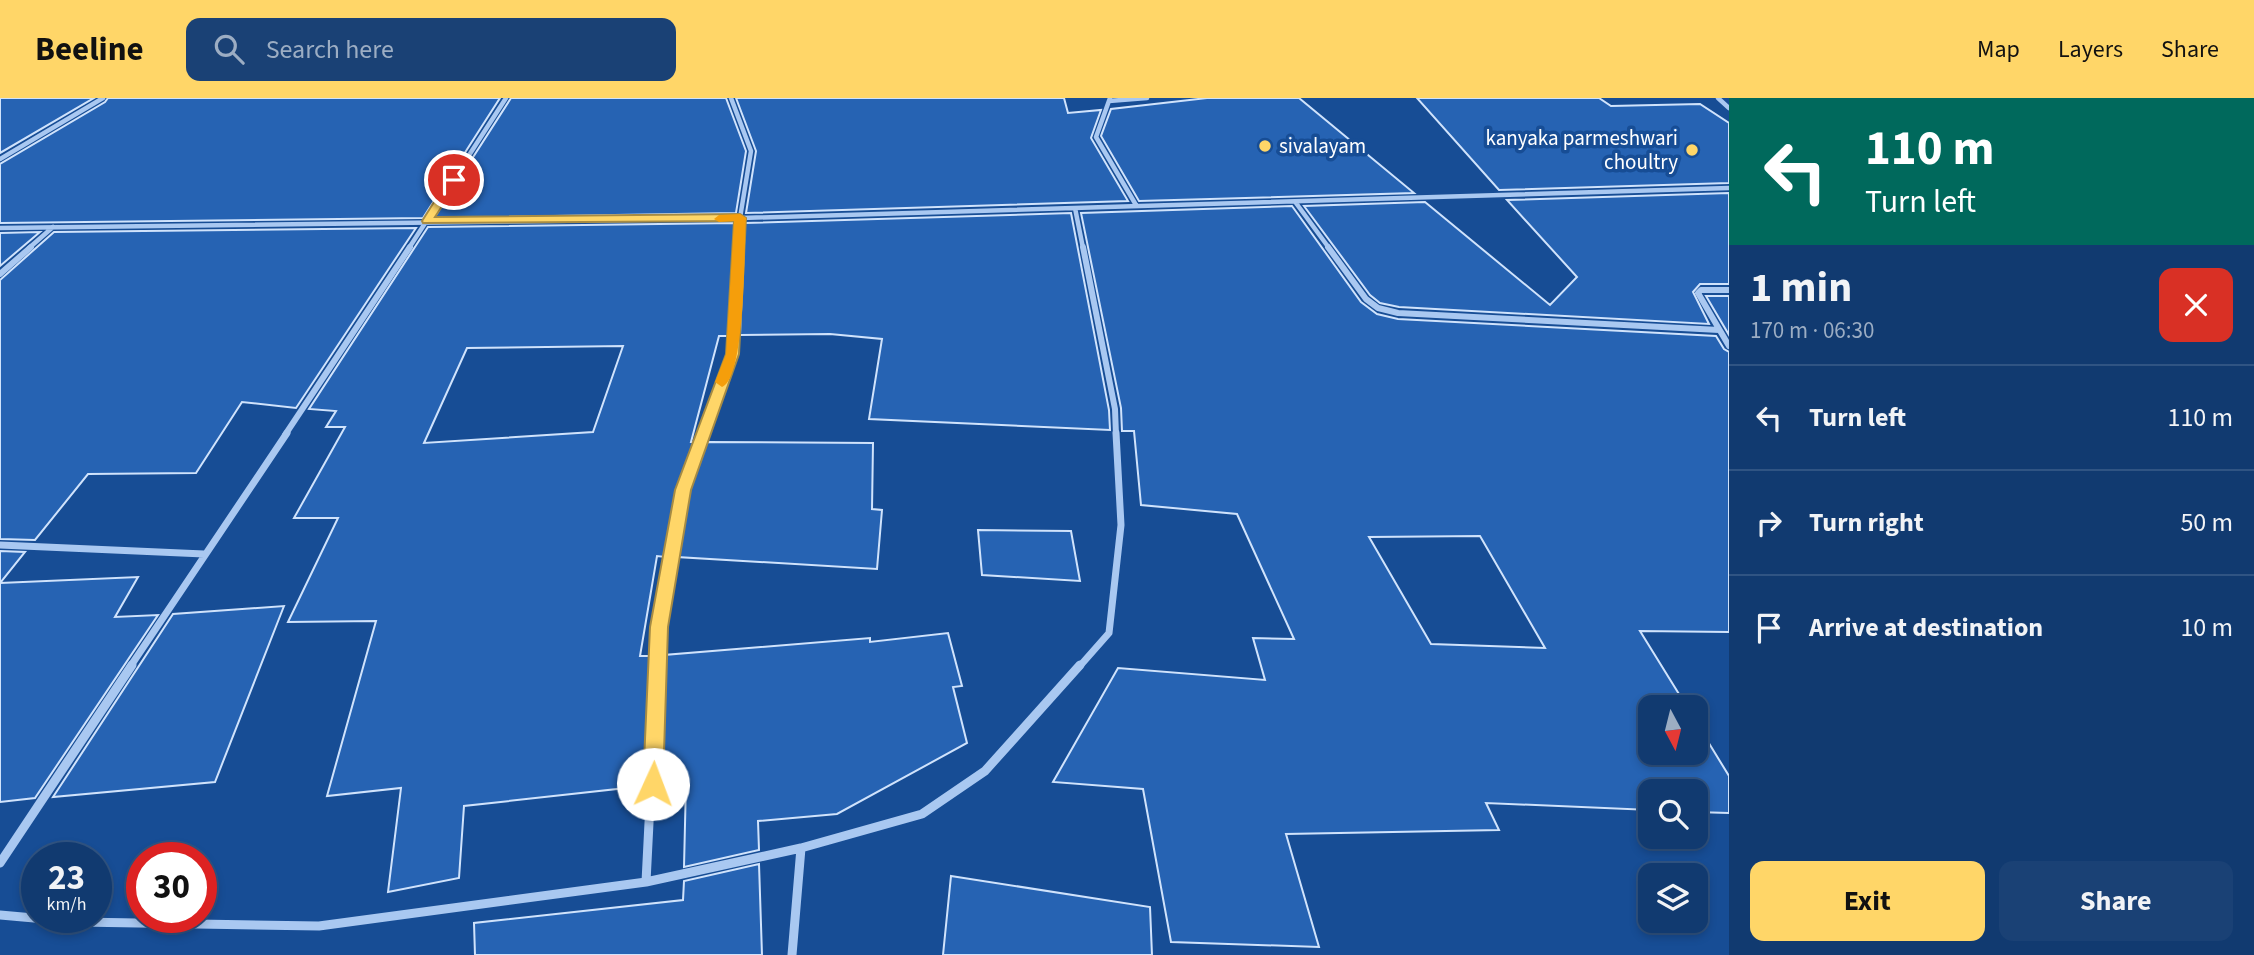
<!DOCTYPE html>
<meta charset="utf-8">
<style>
body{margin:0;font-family:"Source Sans 3",sans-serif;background:#1a4175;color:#f1f3f6;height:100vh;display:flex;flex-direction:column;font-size:26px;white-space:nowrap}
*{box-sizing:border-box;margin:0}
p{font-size:23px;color:#9cadc3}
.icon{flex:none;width:38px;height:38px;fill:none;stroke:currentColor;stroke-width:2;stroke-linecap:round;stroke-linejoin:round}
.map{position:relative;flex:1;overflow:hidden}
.drawer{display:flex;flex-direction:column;background:#113a70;width:525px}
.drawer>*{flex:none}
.hud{background:#00695c;color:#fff;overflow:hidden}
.needle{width:46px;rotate:173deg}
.fabs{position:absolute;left:1638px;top:597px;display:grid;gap:14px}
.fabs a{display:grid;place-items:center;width:70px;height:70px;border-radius:14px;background:#113a70;box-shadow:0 4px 10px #0003,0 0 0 2px #305483;font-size:35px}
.speed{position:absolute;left:21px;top:744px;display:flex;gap:14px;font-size:35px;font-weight:700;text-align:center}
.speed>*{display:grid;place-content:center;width:91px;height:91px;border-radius:50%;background:#113a70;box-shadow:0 4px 10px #0003,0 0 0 2px #305483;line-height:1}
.speed small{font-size:18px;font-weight:400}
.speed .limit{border:10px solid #d22;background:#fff;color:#111}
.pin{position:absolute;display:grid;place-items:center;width:60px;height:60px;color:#fff;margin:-30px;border:4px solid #fff;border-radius:50%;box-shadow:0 2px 7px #0007}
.me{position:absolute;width:77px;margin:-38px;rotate:2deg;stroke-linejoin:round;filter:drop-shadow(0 0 5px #0008)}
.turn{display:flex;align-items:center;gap:24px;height:147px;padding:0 21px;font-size:32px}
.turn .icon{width:91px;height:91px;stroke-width:2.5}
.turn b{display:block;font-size:49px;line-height:60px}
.round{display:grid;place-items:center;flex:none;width:74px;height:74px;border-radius:14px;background:#1a4175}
.overview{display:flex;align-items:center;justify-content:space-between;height:119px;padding:0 21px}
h1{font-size:42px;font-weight:700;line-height:52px}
.cta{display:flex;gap:14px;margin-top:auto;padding:14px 21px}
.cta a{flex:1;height:80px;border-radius:14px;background:#ffd668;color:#111;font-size:28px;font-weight:700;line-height:80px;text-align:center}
.cta a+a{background:#1a4175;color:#f1f3f6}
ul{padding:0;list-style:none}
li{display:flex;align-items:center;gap:21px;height:105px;padding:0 21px;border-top:2px solid #305483}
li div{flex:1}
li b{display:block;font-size:26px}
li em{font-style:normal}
header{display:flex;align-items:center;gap:42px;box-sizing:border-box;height:98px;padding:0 35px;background:#ffd668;color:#111}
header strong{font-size:33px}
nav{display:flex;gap:38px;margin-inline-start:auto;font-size:24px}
.search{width:490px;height:63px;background:#1a4175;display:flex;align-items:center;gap:18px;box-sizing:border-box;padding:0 24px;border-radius:14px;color:#9cadc3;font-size:26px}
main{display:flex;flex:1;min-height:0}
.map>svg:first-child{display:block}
.building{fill:#2663b3;stroke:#d0e3fc;stroke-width:2;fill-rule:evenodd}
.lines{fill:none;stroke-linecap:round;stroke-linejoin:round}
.street-far3{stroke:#a9c8f1;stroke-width:4.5}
.street-far2{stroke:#a9c8f1;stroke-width:6}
.street-far1{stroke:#a9c8f1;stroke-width:7}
.street{stroke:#a9c8f1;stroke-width:9}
.route{fill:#ffd668;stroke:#a68b44;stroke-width:2}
.slow{fill:#f59e0b}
.poi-dot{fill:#ffd668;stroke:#174d95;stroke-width:2.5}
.labels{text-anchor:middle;stroke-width:7;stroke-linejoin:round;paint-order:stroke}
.far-poi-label{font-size:21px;fill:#fff;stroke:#174d95;text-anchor:end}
</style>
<header>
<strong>Beeline</strong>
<div class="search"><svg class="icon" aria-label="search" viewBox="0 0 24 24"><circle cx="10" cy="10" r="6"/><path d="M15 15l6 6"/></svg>Search here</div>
<nav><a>Map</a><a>Layers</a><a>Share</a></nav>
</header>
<main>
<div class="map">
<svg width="1729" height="857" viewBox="0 0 1729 857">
<rect width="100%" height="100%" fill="#174d95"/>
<path class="building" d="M 0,0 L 94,0 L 0,55 Z
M 108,0 L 500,0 L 423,120 L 0,125 L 0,66 L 105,4 Z
M 511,0 L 726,0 L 746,53 L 736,115 L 434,120 Z
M 736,0 L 1064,0 L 1068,15 L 1101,12 L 1091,40 L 1128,103 L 746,115 L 756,53 Z
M 1207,0 L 1299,0 L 1414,95 L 1139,103 L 1101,38 L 1111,11 Z
M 1417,0 L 1599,0 L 1611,8 L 1700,6 L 1729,25 L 1729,85 L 1499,92 Z
M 1729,95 L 1729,186 L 1700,186 L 1693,194 L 1709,226 L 1399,209 L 1380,205 L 1370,197 L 1304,108 L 1425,104 L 1550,207 L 1577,179 L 1507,102 Z
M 1292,108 L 1361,204 L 1377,216 L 1398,221 L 1716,238 L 1724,251 L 1729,254 L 1729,534 L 1640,533 L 1687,609 L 1650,609 L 1650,654 L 1696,654 L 1696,624 L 1729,678 L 1729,715 L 1696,714 L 1696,693 L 1650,693 L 1650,712 L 1486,705 L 1499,732 L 1286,736 L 1319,849 L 1171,844 L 1143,691 L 1053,684 L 1118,570 L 1265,582 L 1253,540 L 1294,541 L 1237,416 L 1141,407 L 1134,333 L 1122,333 L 1121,310 L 1081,115 ZM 1480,438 L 1545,550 L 1431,546 L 1369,439 Z
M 1071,115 L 1109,312 L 1110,332 L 869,321 L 882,241 L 830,236 L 740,237 L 745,125 Z
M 735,125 L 728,238 L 719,238 L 691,344 L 694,344 L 677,391 L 665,459 L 657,458 L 640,558 L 651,558 L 644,688 L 464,708 L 459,780 L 388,794 L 401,690 L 327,698 L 376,523 L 288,524 L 338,420 L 294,420 L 345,329 L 326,329 L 336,313 L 309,311 L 428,129 ZM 623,248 L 593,334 L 424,345 L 467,250 Z
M 416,130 L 296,310 L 242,304 L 196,375 L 88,376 L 35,442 L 0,441 L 0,182 L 54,134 Z
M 40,134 L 27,145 L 0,168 L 0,135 Z
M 1706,198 L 1729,198 L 1729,237 Z
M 707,344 L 873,345 L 872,411 L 882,412 L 877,471 L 677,459 L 689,394 Z
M 978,432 L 1071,433 L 1080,483 L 982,477 Z
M 0,453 L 25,454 L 0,485 L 138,479 L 115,519 L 158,517 L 35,700 L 0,704 Z
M 284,508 L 215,684 L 53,699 L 173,516 Z
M 948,535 L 962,588 L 953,589 L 967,645 L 837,716 L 758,723 L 759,752 L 684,769 L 686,684 L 658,687 L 664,557 L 870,540 L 870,544 Z
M 759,766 L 762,857 L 475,857 L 474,825 L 683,802 L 684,783 Z
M 951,778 L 1150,809 L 1152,857 L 943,857 Z"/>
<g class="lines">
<path class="street-far3" d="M 731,0 L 751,53 L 740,120 L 738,150
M 1110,0 L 1096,39 L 1136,107
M 1718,0 L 1729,10
M 1109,3 L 1147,0
M 0,61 L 103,0
M 1296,105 L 1329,150
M 1075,110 L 1083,150
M 0,130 L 710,121 L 1729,90
M 29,150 L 53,129
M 409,150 L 506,0"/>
<path class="street-far2" d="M 1083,149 L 1115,311 L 1116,337
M 1328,149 L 1366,201 L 1378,210 L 1398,215 L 1719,232
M 0,176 L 31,149
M 1729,192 L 1701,192 L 1698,195 L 1729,248
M 285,337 L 410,149
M 703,337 L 733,255 L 739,149"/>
<path class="street-far1" d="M 0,447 L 204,456
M 130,569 L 287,335
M 657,569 L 659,529 L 683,392 L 704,335
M 1079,569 L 1109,535 L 1121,427 L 1116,335"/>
<path class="street" d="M 0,765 L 132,567
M 646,784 L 657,567
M 0,817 L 79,824 L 319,828 L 646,784 L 801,750 L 922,716 L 985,673 L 1080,567
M 792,857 L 801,750"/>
</g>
<path class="route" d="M 454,79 L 459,82 L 435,119 L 740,116 L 746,120 L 739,256 L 691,392 L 668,529 L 663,686 L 660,692 L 653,695 L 646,692 L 643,686 L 650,529 L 675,392 L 726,256 L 734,123 L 423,125 L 422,123 L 448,82 Z"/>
<path class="slow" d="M 740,116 L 746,120 C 744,147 746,281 722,289 L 715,284 L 726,256 L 734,123 L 719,124 L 714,121 L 719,117 Z"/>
<g class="poi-dot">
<circle cx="1265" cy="48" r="7"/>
<circle cx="1692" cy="52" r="7"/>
</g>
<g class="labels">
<g class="far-poi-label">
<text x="1678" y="47">kanyaka parmeshwari<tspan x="1678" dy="24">choultry</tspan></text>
<text x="1279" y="55" text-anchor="start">sivalayam</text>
</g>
</g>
</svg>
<div class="fabs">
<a><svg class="needle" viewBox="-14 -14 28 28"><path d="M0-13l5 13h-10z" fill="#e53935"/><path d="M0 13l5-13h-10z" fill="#9cadc3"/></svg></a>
<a><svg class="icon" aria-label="search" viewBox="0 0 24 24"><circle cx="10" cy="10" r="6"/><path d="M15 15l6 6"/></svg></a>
<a><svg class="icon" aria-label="layers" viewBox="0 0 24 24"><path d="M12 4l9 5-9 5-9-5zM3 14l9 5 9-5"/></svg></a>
</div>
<div class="speed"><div>23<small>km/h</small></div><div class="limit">30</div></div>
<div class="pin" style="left:454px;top:82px;background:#d93025"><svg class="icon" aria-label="arrive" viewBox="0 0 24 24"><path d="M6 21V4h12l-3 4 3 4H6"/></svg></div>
<svg class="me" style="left:653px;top:686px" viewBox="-20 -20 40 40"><circle r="19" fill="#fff"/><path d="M0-13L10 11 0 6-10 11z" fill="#ffd668"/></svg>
</div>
<section class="drawer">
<div class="hud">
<div class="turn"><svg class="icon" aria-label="left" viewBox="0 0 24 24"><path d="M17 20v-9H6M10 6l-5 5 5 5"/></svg><div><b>110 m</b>Turn left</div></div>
</div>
<div class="overview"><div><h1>1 min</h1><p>170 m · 06:30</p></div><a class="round" style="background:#d93025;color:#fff"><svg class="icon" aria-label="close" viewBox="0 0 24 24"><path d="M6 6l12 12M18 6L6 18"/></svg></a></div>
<ul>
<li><svg class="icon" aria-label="left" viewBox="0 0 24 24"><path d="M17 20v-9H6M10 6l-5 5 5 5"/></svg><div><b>Turn left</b></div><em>110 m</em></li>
<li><svg class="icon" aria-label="right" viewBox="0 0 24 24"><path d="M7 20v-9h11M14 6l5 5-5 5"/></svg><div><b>Turn right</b></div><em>50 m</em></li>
<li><svg class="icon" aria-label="arrive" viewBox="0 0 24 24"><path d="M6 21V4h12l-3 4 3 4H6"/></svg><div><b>Arrive at destination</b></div><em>10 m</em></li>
</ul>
<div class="cta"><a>Exit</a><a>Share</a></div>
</section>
</main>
